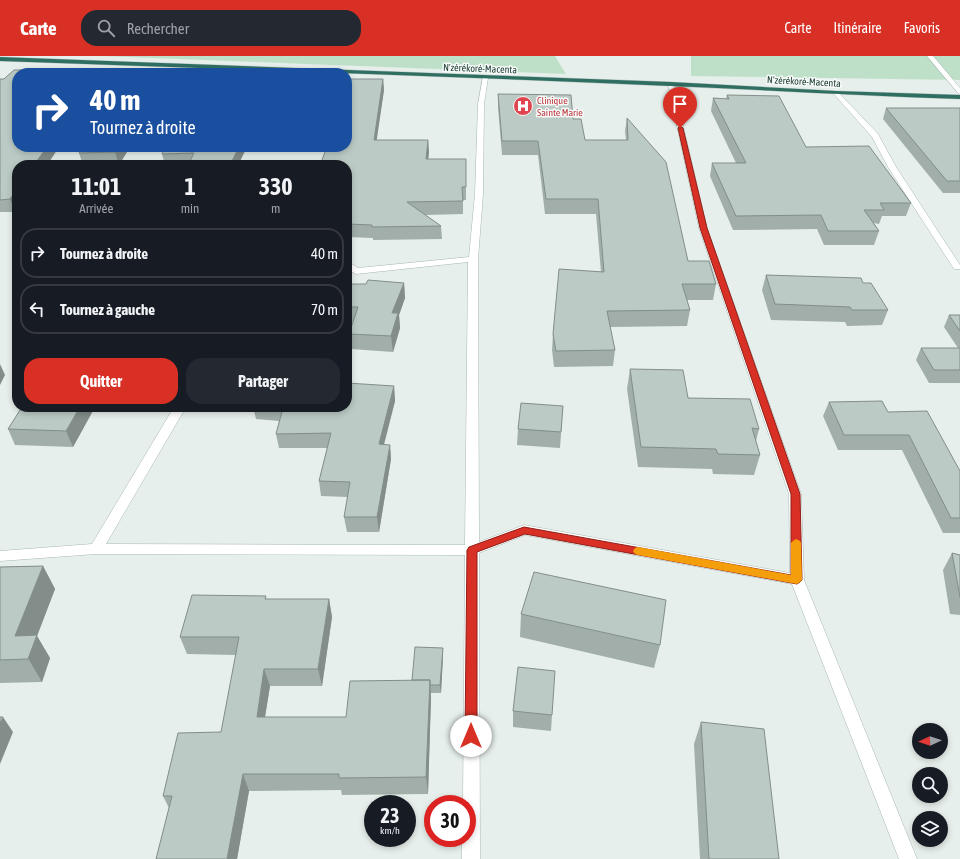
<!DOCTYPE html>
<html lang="fr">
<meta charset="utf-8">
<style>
body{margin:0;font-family:"Asap Condensed",sans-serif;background:#242831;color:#f1f3f6;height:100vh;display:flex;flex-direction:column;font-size:15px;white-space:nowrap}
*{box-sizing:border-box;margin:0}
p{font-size:13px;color:#9ea1a6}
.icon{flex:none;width:22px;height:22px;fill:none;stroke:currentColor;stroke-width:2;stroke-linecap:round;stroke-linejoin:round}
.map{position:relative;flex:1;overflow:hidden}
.sheet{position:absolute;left:12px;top:104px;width:340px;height:252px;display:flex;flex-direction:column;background:#171b24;border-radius:16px;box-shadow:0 2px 6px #0003}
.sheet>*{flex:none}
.top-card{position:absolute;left:12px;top:12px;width:340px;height:84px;border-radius:16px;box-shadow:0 2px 6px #0003;background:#1a4fa0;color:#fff;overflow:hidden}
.needle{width:26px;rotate:267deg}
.controls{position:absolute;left:912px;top:667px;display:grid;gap:8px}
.controls a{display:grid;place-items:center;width:36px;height:36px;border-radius:50%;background:#171b24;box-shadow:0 2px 6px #0003;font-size:20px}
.speed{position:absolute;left:364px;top:739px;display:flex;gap:8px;font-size:20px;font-weight:700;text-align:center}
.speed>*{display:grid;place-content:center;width:52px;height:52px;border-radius:50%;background:#171b24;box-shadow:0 2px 6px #0003;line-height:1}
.speed small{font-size:10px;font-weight:400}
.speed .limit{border:6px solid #d22;background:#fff;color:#111}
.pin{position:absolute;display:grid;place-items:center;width:34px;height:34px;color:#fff;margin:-41px -17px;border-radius:50% 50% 50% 0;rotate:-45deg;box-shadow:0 0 4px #0007}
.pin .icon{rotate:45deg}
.me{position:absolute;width:44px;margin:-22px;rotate:0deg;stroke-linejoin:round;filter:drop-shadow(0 0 3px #0008)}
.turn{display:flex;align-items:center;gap:14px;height:84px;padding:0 12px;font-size:18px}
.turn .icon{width:52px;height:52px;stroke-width:2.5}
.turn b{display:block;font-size:28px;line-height:34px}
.eta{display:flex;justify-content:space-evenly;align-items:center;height:68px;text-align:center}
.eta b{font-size:24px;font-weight:700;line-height:28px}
.cta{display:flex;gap:8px;margin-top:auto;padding:8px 12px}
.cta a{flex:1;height:46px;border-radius:16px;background:#d93025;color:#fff;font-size:16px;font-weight:700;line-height:46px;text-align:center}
.cta a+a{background:#242831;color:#f1f3f6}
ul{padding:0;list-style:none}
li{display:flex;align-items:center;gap:12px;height:50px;margin:0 8px 6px;padding:0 4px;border:2px solid #363941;border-radius:16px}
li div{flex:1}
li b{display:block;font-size:15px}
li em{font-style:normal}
header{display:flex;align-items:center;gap:24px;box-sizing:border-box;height:56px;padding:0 20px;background:#d93025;color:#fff}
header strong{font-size:19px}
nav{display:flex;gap:22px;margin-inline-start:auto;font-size:14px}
.search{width:280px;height:36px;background:#242831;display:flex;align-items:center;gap:10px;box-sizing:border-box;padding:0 14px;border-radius:16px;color:#9ea1a6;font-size:15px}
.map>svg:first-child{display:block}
.green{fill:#bfe0c8}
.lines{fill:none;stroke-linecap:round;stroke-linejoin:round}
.minor-casing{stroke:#a8b8b2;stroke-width:1}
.highway-casing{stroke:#c2cac8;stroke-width:1}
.minor{fill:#fff;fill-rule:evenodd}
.highway{fill:#2f6f62;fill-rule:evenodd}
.wall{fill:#a1aea9}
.shaded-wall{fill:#838d89}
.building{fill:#bbcac4;stroke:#838d89}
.route{fill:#d93025;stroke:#8d1f18}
.slow{fill:#f59e0b}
.labels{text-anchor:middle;stroke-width:3;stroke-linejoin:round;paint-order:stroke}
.far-street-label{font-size:10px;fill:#24423a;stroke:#f7fbf9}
.far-health-label{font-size:10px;fill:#be3a42;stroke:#f7fbf9;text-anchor:start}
</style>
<header>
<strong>Carte</strong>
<div class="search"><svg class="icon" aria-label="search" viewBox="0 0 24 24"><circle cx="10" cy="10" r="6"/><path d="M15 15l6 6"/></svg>Rechercher</div>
<nav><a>Carte</a><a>Itinéraire</a><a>Favoris</a></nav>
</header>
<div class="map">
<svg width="960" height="803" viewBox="0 0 960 803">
<rect width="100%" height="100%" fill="#e6efeb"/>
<path class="green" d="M 102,0 L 555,0 L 566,18 Z
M 691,0 L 960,0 L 960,24 L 691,20 Z"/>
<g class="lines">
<g class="minor-casing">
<path id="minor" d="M 927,0 L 933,0 L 960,32 L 960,38 L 958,37 Z
M 483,21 L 488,22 L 484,48 L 483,138 L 478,203 L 479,486 L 524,469 L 790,517 L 789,438 L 699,172 L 668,28 L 673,27 L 707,172 L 801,438 L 804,524 L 917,803 L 899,803 L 792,528 L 525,479 L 479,497 L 480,803 L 462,803 L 462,782 L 467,782 L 467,748 L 463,748 L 465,499 L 96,498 L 0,505 L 0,495 L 92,488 L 174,351 L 186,351 L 106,488 L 465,489 L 468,206 L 356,218 L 347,213 L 347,205 L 358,212 L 469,201 L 475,138 L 478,48 Z
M 834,36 L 838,36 L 878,78 L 896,111 L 960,209 L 960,213 L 954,213 L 888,111 L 872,81 L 834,38 Z"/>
</g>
<g class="highway-casing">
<path id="highway" d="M 0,1 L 671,26 L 836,35 L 960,39 L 960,43 C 863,40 767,34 670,30 C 446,20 224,13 0,5 Z"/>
</g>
<use href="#minor" class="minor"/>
<use href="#highway" class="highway"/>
</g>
<path class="wall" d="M 14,14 L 50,14 L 51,17 L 17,17 L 17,91 L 59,91 L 47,109 L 17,109 L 17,153 L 15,156 L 0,156 L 0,23 L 4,23 Z
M 383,23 L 384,34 L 376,84 L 428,84 L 429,96 L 428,103 L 466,103 L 466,144 L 463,144 L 463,158 L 425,159 L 441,170 L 442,183 L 373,184 L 373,182 L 347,181 L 347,109 Z
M 498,38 L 573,63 L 585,84 L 626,84 L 625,75 L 627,62 L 688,205 L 716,228 L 713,244 L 687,244 L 690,254 L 687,270 L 610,271 L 615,294 L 613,310 L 554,311 L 552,294 L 553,278 L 601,216 L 596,158 L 545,158 L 538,99 L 502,99 L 498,51 Z
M 727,39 L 806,91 L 911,147 L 906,160 L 882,160 L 879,168 L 874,167 L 879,175 L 874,189 L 824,189 L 817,173 L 733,174 L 710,120 L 712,107 L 736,107 L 711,55 L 713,42 L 726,43 Z
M 886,52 L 960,52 L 960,137 L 943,137 L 883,63 Z
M 84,91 L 130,91 L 119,109 L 83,109 L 79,97 Z
M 247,91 L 238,109 L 165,109 L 162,98 Z
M 766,219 L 863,227 L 888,254 L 882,269 L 847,270 L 845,266 L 771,264 L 762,234 Z
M 404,227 L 405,242 L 399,259 L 400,272 L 393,296 L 351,293 L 349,278 L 353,266 L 347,266 L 347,228 L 366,228 Z
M 949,259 L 960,259 L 960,327 L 929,327 L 916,304 L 921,292 L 958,292 L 944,271 Z
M 630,313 L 688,342 L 759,373 L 756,385 L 760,399 L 754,419 L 713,418 L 712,413 L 638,411 L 627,333 Z
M 394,330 L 395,345 L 384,389 L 390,389 L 391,403 L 379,476 L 347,476 L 344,461 L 348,441 L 321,440 L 319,425 L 327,392 L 279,392 L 276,378 L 279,365 L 256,363 L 253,351 L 250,351 L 347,351 Z
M 829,346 L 888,356 L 960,415 L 960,477 L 943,477 L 902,394 L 838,394 L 823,360 Z
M 563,350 L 560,392 L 517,389 L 518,373 Z
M 22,351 L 95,351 L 73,391 L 15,389 L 8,373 Z
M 952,497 L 960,499 L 960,559 L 950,558 L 943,514 Z
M 43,510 L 55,533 L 37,580 L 50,602 L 42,626 L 0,627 L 0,511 Z
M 266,540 L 266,543 L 329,543 L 332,561 L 322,630 L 270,630 L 265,661 L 346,661 L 412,624 L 443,592 L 443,600 L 441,637 L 431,637 L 428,738 L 342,739 L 341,734 L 249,735 L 237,803 L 156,803 L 169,752 L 163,740 L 221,676 L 236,599 L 187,598 L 180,581 Z
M 521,558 L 660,589 L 654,612 L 520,581 Z
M 513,655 L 552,659 L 551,675 L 513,671 Z
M 701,666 L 779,803 L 700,803 L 694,688 Z"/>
<path class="shaded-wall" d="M 383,23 L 384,34 L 375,96 L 374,84 Z
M 428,84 L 429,96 L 427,116 L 426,103 Z
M 47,91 L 59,91 L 47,109 L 34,109 Z
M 119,91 L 130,91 L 119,109 L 115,96 Z
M 239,91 L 247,91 L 238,109 L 231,109 L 231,107 Z
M 17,133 L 17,153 L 15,156 L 10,143 Z
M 404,227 L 405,242 L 399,259 L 400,272 L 393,296 L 391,280 L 392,257 Z
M 0,308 L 5,319 L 0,329 Z
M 394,330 L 395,345 L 380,403 L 379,388 Z
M 80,351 L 95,351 L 73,391 L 66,375 Z
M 390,389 L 391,403 L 379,476 L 377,461 Z
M 43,510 L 55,533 L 37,580 L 50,602 L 42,626 L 15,580 Z
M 329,543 L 332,561 L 322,630 L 318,613 Z
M 443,592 L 443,600 L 441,637 L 440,629 Z
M 264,613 L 270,630 L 262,679 L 257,661 Z
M 430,624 L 431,642 L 428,738 L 426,721 Z
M 3,661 L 13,676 L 0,708 L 0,667 Z
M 243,718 L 249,735 L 237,803 L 227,803 Z"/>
<path class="building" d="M 14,14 L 50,14 L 48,17 L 17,17 L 17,47 L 16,48 L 17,48 L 17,91 L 47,91 L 34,109 L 17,109 L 17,133 L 10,143 L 0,144 L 0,23 L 4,23 Z
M 347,23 L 383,23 L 374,84 L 428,84 L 426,103 L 466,103 L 466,131 L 462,131 L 463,145 L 407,146 L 441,170 L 372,171 L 372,169 L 347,168 L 347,109 L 320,109 L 327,91 L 347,91 Z
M 498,38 L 571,39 L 573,63 L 581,63 L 585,84 L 628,84 L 627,62 L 666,106 L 688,205 L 709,205 L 716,228 L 682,228 L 690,254 L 607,255 L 615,294 L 556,295 L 553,278 L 559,213 L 604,216 L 598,143 L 546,143 L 538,85 L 502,85 Z
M 727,39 L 779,40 L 806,91 L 869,90 L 911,147 L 880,147 L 884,154 L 864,154 L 879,175 L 828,175 L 821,159 L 736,160 L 712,107 L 746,107 L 713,42 L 729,43 Z
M 886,52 L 960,52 L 960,125 L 947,125 Z
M 84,91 L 119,91 L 115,96 L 79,97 Z
M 165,91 L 239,91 L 231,107 L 189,107 L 194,97 L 162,98 Z
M 766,219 L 861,222 L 863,227 L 871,227 L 888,254 L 852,254 L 850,251 L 775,248 Z
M 368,224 L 404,227 L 392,257 L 398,257 L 391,280 L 349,278 L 358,251 L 347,251 L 347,228 L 366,228 Z
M 949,259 L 960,259 L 960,275 Z
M 921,292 L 960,292 L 960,314 L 934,314 Z
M 630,313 L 683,314 L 688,342 L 750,343 L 759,373 L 752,372 L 760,399 L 718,398 L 716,393 L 641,391 Z
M 347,327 L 394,330 L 379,388 L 390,389 L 377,461 L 344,461 L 350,426 L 319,425 L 331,377 L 276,378 L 283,352 L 277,351 L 347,351 Z
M 882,345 L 888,356 L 927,355 L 960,415 L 960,462 L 951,462 L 909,379 L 844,379 L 829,346 Z
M 521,347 L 563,350 L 561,376 L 518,373 Z
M 22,351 L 80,351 L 66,375 L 8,373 Z
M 952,497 L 960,499 L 960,541 Z
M 43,510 L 15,580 L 37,579 L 28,603 L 0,604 L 0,511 Z
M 534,516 L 666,544 L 660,589 L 521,558 Z
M 192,539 L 266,540 L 265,543 L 329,543 L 318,613 L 264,613 L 257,661 L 346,661 L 350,625 L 430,624 L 426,721 L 339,722 L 339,718 L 243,718 L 227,803 L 156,803 L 172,740 L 163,740 L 178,677 L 221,676 L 239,581 L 180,581 Z
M 415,591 L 443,592 L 440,629 L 430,629 L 430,624 L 412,624 Z
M 518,611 L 555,615 L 552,659 L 513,655 Z
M 0,661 L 3,661 L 0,667 Z
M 701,666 L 764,673 L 779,803 L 709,803 Z"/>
<path class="route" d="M 680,70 L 683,72 L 707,172 L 800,438 L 802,524 L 800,526 L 797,528 L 525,478 L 477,496 L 477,680 L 476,683 L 471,685 L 467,683 L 465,680 L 467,494 L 469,491 L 524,471 L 791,519 L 791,438 L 700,172 L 678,72 Z"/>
<path class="slow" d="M 796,483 L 800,485 L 801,487 L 802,524 L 800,526 L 797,528 L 638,499 L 635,498 L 633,495 L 635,492 L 638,491 L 791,519 L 791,487 L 793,485 Z"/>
<defs>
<g id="hospital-disc" transform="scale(1)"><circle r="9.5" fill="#e0444e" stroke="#f7fbf9"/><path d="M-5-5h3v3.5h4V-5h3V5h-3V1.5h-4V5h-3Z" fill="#fff"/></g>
</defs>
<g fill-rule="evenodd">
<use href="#hospital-disc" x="523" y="50"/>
</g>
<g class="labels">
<g class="far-street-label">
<text transform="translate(480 12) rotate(2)" y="4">N'zérékoré-Macenta</text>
<text transform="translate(804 25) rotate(3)" y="4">N'zérékoré-Macenta</text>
</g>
<g class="far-health-label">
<text x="537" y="48">Clinique<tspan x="537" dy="12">Sainte Marie</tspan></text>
</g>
</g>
</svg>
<div class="controls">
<a><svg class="needle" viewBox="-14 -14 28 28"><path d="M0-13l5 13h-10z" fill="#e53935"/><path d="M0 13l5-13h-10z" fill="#9ea1a6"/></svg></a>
<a><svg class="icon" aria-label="search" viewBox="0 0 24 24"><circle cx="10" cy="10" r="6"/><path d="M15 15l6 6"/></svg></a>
<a><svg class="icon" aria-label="layers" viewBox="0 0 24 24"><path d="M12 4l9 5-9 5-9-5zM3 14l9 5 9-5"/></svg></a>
</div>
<div class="speed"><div>23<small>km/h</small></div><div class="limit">30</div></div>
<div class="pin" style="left:680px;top:72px;background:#d93025"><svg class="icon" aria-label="arrive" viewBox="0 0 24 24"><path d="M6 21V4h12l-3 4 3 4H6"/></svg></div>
<svg class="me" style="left:471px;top:680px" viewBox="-20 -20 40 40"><circle r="19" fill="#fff"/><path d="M0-13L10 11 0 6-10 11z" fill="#d93025"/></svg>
<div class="top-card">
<div class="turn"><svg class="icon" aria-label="right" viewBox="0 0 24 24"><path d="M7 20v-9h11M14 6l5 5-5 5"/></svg><div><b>40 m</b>Tournez à droite</div></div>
</div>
<section class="sheet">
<div class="eta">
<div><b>11:01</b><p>Arrivée</p></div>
<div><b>1</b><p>min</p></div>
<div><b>330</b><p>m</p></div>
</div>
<ul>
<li><svg class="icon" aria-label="right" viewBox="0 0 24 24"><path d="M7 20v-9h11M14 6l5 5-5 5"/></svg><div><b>Tournez à droite</b></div><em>40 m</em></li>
<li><svg class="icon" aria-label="left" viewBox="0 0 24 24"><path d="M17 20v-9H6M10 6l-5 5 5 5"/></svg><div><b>Tournez à gauche</b></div><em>70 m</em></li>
</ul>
<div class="cta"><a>Quitter</a><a>Partager</a></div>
</section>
</div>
